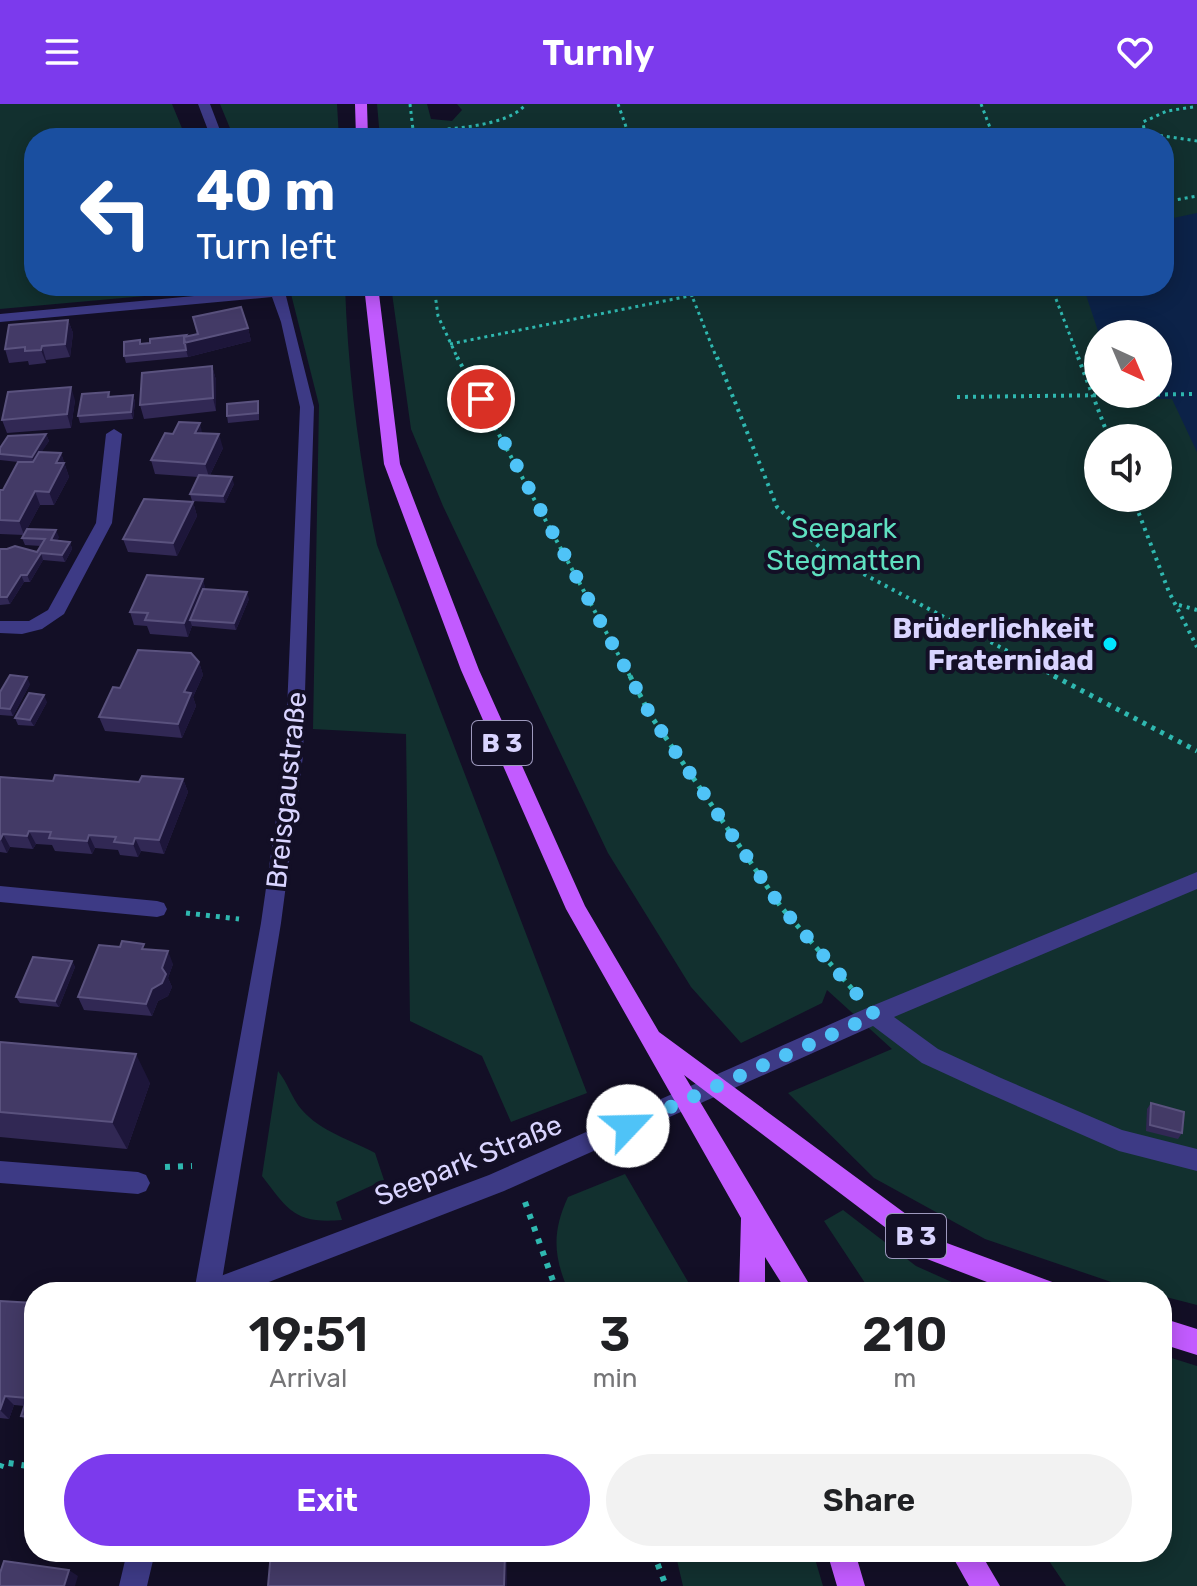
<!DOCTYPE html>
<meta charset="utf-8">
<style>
body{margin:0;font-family:Rubik,sans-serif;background:#f2f2f2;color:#202124;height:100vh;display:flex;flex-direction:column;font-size:30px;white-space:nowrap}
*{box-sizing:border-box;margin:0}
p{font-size:26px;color:#757577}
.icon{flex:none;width:44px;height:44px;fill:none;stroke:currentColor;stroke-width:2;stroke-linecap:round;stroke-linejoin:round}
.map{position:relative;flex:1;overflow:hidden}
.sheet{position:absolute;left:24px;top:1178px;width:1148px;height:280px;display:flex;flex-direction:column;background:#fff;border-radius:32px;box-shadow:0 4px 20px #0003}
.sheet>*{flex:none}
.guide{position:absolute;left:24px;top:24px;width:1150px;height:168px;border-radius:32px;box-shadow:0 4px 20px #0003;background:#1a4fa0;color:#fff;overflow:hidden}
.needle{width:52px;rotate:136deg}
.tools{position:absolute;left:1084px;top:216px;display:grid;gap:16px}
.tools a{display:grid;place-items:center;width:88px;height:88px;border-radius:50%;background:#fff;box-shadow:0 4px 20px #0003;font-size:40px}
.pin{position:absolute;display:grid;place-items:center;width:68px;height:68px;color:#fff;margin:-34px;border:4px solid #fff;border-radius:50%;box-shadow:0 2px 8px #0007}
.me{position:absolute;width:88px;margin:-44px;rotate:66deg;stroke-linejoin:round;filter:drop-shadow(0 0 6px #0008)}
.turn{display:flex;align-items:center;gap:28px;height:168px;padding:0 40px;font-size:36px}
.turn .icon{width:104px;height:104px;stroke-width:2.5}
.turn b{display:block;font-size:56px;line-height:68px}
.eta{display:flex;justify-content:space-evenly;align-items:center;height:136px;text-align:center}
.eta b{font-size:48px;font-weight:600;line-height:56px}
.primary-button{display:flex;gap:16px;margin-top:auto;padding:16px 40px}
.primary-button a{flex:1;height:92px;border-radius:48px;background:#7c3aed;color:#fff;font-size:32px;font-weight:600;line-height:92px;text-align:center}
.primary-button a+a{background:#f2f2f2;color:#202124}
header{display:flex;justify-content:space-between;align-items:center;height:104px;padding:0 40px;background:#7c3aed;color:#fff;font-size:36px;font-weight:600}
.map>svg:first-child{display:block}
.green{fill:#12302f;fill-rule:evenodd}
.water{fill:#0c2248}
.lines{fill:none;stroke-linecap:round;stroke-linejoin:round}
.path-far3{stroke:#2fb8b0;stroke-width:3;stroke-dasharray:3 4;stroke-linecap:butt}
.path-far2{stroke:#2fb8b0;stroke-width:4;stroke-dasharray:3 5;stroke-linecap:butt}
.path-far1{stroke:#2fb8b0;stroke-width:5;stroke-dasharray:4 6;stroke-linecap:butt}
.path{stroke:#2fb8b0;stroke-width:6;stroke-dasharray:5 8;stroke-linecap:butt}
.service{fill:#3d3a85;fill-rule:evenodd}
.minor{fill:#3d3a85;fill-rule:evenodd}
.primary{fill:#c25bff;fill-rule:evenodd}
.wall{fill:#312854}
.shaded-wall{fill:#1d163a}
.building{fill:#433a66;stroke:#5a527e;stroke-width:2}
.route{stroke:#4fc3f7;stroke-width:14;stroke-dasharray:0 25.2}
.poi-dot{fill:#00e5ff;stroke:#130f26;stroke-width:3}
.labels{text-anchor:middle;stroke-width:8;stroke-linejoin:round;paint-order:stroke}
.shield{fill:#130f26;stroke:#9e99be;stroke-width:2}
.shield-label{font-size:26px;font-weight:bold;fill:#d9d4ff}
.park-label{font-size:28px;fill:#5fe0c0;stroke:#130f26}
.poi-label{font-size:28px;font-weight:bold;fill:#d9d4ff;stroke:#130f26;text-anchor:end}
.street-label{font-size:28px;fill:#d9d4ff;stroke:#130f26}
</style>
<header><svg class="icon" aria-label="menu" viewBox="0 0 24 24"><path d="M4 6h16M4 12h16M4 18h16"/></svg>Turnly<svg class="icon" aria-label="heart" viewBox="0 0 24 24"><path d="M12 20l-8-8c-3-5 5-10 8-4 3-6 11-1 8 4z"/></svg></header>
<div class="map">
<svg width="1197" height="1482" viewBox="0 0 1197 1482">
<rect width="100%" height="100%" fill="#130f26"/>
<path class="green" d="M 0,0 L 172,0 L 186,34 L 34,34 L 34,182 L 245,183 L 0,205 Z
M 220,0 L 337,0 L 339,34 L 234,34 Z
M 377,0 L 427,0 L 431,15 L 452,17 L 462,6 L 457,0 L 1197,0 L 1197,1201 L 1162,1192 L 1162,1188 L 1123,1182 L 985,1135 L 874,1074 L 788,989 L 892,945 L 827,886 L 822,899 L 741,939 L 691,883 L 608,749 L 443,402 L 411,325 L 391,182 L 1164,182 L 1164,34 L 380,34 ZM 1098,230 L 1158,230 L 1158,290 L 1098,290 ZM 1098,334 L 1158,334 L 1158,394 L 1098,394 Z
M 289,182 L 345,182 C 348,270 359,355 377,441 L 587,989 L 511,1018 L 482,952 L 410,917 L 406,630 L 313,625 L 319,301 Z
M 278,967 C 288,979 292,995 302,1006 C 320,1027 351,1036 375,1049 L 384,1076 L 336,1098 L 342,1116 C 295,1120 288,1106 262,1072 Z
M 625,1070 L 694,1188 L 569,1188 C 553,1152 552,1128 568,1093 Z
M 843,1106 L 916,1162 L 974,1188 L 871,1188 L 824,1117 Z
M 1162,1251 L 1197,1262 L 1197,1482 L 1066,1482 L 1043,1448 L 1162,1448 Z
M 675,1448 L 813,1448 L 823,1482 L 683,1482 Z"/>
<path class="water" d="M 1197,109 L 1197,348 L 1172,295 L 1121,295 L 1119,290 L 1158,290 L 1158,230 L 1099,230 L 1083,182 L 1164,182 L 1164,116 Z"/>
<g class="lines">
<path class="path-far3" d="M 410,0 L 414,34
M 618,0 L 630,34
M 981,0 L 994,34
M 1193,3 L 1167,7 L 1143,18 L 1144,25 L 1157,31 L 1197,37
M 413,28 C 442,25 508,24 526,0
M 1164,98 L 1197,92
M 434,182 L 438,212 L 458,255
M 688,182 L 717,255
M 1051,182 L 1079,255
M 450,240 L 739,182"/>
<path class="path-far2" d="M 457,253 L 631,574
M 717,253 L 777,403 L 828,451 L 1058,574
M 1078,253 L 1109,334
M 957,293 L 1197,290
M 1133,394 L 1169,488 L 1197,543
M 1179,501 L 1197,506"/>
<path class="path-far1" d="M 630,572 L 651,612 L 781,803 L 854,887
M 1054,572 L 1197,647
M 186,809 L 239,815"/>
<path class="path" d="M 165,1063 L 192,1062
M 525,1098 L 557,1188
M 0,1364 L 2,1358 L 34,1363
M 653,1448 L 666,1482"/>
<path class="service" d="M 1197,768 L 1197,785 L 894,913 L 938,945 L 1001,974 L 1122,1026 L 1197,1045 L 1197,1067 L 1119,1047 L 985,988 L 922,959 L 873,922 L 504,1087 L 243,1188 L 198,1188 L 202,1179 L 489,1071 L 867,904 Z"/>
<path class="minor" d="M 198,0 L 210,0 L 223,34 L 211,34 Z
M 268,182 L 282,182 L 285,188 L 314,303 L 303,652 L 281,819 L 220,1188 L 194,1188 L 261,819 L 285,652 L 300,303 L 281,218 L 272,193 L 0,218 L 0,210 L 269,185 Z
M 114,325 L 122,330 L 112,419 L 64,510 L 42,525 L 22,530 L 0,529 L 0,517 L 29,517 L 48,506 L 96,419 L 106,330 Z
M 0,782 L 157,797 L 164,799 L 167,805 L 164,811 L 157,813 L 0,798 Z
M 0,1057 L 138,1068 L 146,1071 L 150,1079 L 146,1087 L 138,1090 L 0,1079 Z
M 127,1448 L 155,1448 L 147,1482 L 119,1482 Z"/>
<path class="primary" d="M 355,0 L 367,0 L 368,34 L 356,34 Z
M 364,182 L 378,182 L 400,360 L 479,566 L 585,802 L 659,928 L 944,1138 L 1055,1179 L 1059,1188 L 1013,1188 L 927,1155 L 684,971 L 814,1188 L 787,1188 L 765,1153 L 765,1188 L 739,1188 L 741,1114 L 566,805 L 461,566 L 384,360 Z
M 1162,1214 L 1197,1225 L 1197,1251 L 1162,1240 Z
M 827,1448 L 855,1448 L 865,1482 L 837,1482 Z
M 950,1448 L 980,1448 L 1000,1482 L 969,1482 Z"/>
</g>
<path class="wall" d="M 193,213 L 248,224 L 251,237 L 188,253 L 126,259 L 124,252 L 140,236 L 141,240 L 150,239 L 197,230 Z
M 68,216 L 73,229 L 70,253 L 46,256 L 46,259 L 29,261 L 28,257 L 9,259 L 5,245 Z
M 212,262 L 216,276 L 216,307 L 144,315 L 140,301 Z
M 109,288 L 110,292 L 133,291 L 135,298 L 133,315 L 80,319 L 78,312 Z
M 75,296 L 71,324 L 7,329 L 2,316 Z
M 259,304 L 259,316 L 228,319 L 227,312 Z
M 202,329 L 223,344 L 210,371 L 234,380 L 225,399 L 192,397 L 190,390 L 198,373 L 155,370 L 151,356 Z
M 46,330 L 49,337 L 41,348 L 61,349 L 69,373 L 54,401 L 40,401 L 27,425 L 59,433 L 57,436 L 70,438 L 72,445 L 65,458 L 43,456 L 30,478 L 24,478 L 10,500 L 0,501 L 0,445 L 37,448 L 41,442 L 25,441 L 22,434 L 24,431 L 0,430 L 0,386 L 3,386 L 18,358 L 0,356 L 0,344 Z
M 193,398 L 197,412 L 177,452 L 128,448 L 123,435 Z
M 203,475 L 205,485 L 249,495 L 236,526 L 192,522 L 188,533 L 150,530 L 147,522 L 134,521 L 130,508 Z
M 199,558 L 203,571 L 193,593 L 196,602 L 182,634 L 105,627 L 99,613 L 120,584 Z
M 30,580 L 13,612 L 0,611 L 0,588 Z
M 47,598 L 34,622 L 18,621 L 15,614 Z
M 0,673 L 53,677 L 139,678 L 183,675 L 188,688 L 164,750 L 141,747 L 138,753 L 120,751 L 118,746 L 95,744 L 92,750 L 55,747 L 52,741 L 36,740 L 33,745 L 10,743 L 7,749 L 0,748 Z
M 146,845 L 173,860 L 168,874 L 172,883 L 168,892 L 158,897 L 152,912 L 84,906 L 78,893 Z
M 72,857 L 75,863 L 59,903 L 20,899 L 16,893 Z
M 0,938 L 150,979 L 127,1045 L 0,1033 Z
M 1151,999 L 1182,1029 L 1178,1035 L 1146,1027 L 1147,1005 Z
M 0,1197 L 34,1199 L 34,1321 L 30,1321 L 21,1312 L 25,1302 L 14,1301 L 9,1315 L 0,1314 Z"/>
<path class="shaded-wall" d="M 68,216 L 73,229 L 70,253 L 65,240 Z
M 248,224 L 251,237 L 188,253 L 184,239 Z
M 42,242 L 46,256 L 46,259 L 41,246 Z
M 212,262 L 216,276 L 216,307 L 213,294 Z
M 71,283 L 75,296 L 71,324 L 67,310 Z
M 133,291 L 135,298 L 133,315 L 131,308 Z
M 200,319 L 203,333 L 195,329 Z
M 46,330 L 49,337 L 34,360 L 32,353 Z
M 219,330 L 223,344 L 209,373 L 205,360 Z
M 61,349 L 69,373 L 54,401 L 49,388 L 56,359 Z
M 232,373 L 234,380 L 225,399 L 223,392 Z
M 35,387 L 40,401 L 24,431 L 19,417 Z
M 193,398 L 197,412 L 177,452 L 173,439 Z
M 56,426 L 59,433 L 54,443 L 51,436 Z
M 70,438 L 72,445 L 65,458 L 62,451 Z
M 41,449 L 43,456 L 30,478 L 27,471 Z
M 21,471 L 24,478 L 10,500 L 7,493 Z
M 203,475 L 206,489 L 190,516 L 192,522 L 188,533 L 184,519 Z
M 247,488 L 249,495 L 236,526 L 234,519 Z
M 199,558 L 203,571 L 193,593 L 196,602 L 182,634 L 178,620 L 184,588 Z
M 27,573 L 30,580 L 13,612 L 10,605 Z
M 44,591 L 47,598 L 34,622 L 30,616 Z
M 183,675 L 188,688 L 164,750 L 159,736 Z
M 29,727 L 36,740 L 33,745 L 27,732 Z
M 3,730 L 10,743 L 7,749 L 1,736 Z
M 89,731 L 95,744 L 92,750 L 87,737 Z
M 135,734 L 141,747 L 138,753 L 133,740 Z
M 168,847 L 173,860 L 168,874 L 172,883 L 168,892 L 158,897 L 152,912 L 146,900 Z
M 72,857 L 75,863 L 59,903 L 55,897 Z
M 136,950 L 150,979 L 127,1045 L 112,1018 Z
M 5,1292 L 14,1301 L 9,1315 L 0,1306 Z
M 505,1448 L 507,1448 L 507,1482 L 504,1482 Z
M 69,1466 L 78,1472 L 75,1482 L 64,1482 Z"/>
<path class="building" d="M 241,203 L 248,224 L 184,239 L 184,233 L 198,230 L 193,213 Z
M 68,216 L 65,240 L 42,242 L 41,246 L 25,247 L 25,243 L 5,245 L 9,221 Z
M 186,231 L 184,233 L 186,246 L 124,252 L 124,238 L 140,236 L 140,240 L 150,239 L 150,235 Z
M 212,262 L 213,294 L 140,301 L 142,269 Z
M 71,283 L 67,310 L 2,316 L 8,288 Z
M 109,288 L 108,293 L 133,291 L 131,308 L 78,312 L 82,290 Z
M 258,297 L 258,309 L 227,312 L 227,300 Z
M 179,318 L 200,319 L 195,329 L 219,330 L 205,360 L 151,356 L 165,329 L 173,330 Z
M 46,330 L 32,353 L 0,350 L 0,344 L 8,332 Z
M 39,348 L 61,349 L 56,359 L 64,359 L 49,388 L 35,387 L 19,417 L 0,416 L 0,386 L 3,386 L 18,358 L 33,358 Z
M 199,371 L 232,373 L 223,392 L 190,390 Z
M 144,395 L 193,398 L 173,439 L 123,435 Z
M 27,425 L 56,426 L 51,436 L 70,438 L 62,451 L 41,449 L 27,471 L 21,471 L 7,493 L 0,493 L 0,445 L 7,445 L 15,442 L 37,448 L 45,435 L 22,434 Z
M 147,471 L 203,475 L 184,519 L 145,516 L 148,509 L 130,508 Z
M 203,485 L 247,488 L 234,519 L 190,516 Z
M 138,546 L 191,549 L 199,558 L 184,588 L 191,589 L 178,620 L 99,613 L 113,583 L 120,584 Z
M 10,571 L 27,573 L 10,605 L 0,604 L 0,588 Z
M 29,589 L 44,591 L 30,616 L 15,614 Z
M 55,671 L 139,678 L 142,672 L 183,675 L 159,736 L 135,734 L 133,740 L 114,738 L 116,733 L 89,731 L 87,737 L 49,734 L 51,728 L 29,727 L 27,732 L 3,730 L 0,736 L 0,673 L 53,677 Z
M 122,837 L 144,840 L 142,845 L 168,847 L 162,864 L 166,870 L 162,879 L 152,885 L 146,900 L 78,893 L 99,841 L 120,843 Z
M 33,853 L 72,857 L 55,897 L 16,893 Z
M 0,938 L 136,950 L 112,1018 L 0,1008 Z
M 1151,999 L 1184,1008 L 1182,1029 L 1150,1021 Z
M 0,1197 L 34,1199 L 34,1313 L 21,1312 L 27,1294 L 5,1292 L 0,1306 Z
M 271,1448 L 505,1448 L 504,1482 L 268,1482 Z
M 4,1457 L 69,1466 L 64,1482 L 0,1482 L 0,1469 Z"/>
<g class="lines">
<path class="route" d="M 481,295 L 651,612 L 781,803 L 875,911 L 628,1022"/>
</g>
<circle class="poi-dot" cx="1110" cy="540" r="8"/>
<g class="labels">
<g class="shield">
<rect x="472" y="617" width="60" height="44" rx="6"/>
<rect x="886" y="1110" width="60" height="44" rx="6"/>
</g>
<g class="shield-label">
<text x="502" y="648">B 3</text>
<text x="916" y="1141">B 3</text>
</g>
<g class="park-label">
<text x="844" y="434">Seepark<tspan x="844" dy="32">Stegmatten</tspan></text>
</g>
<g class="poi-label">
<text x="1094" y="534">Brüderlichkeit<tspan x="1094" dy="32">Fraternidad</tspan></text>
</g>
<g class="street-label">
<text transform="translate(286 686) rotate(-84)" y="10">Breisgaustraße</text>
<text transform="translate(468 1056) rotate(-22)" y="10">Seepark Straße</text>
</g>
</g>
</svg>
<div class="tools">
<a><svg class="needle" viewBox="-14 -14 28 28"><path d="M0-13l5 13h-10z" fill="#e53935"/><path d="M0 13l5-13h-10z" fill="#757577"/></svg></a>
<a><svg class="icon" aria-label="sound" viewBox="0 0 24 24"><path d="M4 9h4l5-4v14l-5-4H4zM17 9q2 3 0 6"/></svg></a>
</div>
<div class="pin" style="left:481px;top:295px;background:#d93025"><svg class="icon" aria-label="arrive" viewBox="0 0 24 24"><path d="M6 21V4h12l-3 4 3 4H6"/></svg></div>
<svg class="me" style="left:628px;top:1022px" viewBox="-20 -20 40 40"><circle r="19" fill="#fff"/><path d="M0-13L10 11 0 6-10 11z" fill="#4fc3f7"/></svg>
<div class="guide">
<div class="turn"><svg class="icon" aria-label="left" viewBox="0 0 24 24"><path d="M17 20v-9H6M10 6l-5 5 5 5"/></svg><div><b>40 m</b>Turn left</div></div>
</div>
<section class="sheet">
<div class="eta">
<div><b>19:51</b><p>Arrival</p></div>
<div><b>3</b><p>min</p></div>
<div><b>210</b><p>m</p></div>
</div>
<div class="primary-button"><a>Exit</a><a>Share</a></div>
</section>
</div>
